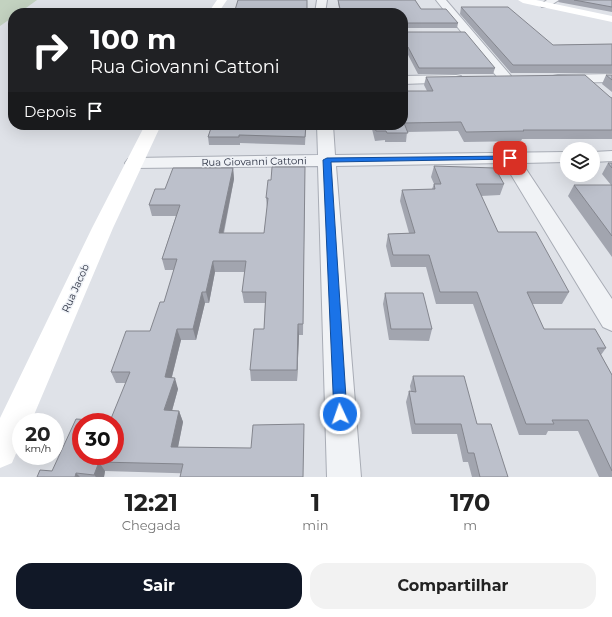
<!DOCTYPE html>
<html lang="pt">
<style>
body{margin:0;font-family:Montserrat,sans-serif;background:#f2f2f2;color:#222;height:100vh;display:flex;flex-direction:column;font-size:15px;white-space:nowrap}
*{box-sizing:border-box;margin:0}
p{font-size:13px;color:#767676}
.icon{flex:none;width:22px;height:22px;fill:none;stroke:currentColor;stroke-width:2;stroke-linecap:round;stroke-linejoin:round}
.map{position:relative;height:477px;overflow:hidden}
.side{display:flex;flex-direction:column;background:#fff;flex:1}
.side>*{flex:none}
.hud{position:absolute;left:8px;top:8px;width:400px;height:122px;border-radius:16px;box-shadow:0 4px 16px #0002;background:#202124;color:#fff;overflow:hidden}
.buttons{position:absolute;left:560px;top:142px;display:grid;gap:8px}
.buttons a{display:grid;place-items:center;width:40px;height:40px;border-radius:50%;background:#fff;box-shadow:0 4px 16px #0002;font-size:20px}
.speed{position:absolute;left:12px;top:413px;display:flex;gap:8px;font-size:20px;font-weight:700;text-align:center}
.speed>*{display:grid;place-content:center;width:52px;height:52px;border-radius:50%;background:#fff;box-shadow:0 4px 16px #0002;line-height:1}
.speed small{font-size:10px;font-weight:400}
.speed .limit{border:6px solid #d22;background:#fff;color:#111}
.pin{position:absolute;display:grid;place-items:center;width:34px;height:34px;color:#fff;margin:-17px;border-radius:8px;box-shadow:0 2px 6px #0006}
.me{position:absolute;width:44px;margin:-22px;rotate:357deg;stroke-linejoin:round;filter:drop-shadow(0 0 3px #0008)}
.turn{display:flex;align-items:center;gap:14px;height:84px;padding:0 16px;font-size:18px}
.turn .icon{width:52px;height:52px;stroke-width:2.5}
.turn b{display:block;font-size:28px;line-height:34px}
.then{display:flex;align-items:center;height:38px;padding:0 16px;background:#0003;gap:8px;font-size:15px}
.eta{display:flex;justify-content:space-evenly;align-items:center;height:68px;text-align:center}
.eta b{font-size:24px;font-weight:700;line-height:28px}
.button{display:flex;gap:8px;margin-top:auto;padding:8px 16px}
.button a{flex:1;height:46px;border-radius:16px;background:#111827;color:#fff;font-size:16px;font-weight:700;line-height:46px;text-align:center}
.button a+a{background:#f2f2f2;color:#222}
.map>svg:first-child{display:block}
.green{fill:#c3d2c0}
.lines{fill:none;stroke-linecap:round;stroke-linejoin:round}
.street-casing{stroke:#a8acb5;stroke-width:2}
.street{fill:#f1f3f6;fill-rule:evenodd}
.secondary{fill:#fff;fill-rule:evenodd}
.wall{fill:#a2a5af}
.shaded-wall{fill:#84868e}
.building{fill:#bcc0cb;stroke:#84868e;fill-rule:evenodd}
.route{fill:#1a73e8;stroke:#114b97}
.labels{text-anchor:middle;stroke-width:3;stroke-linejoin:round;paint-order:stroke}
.street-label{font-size:10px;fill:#282e3f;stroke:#eef1f6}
</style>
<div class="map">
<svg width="612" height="477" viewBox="0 0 612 477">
<rect width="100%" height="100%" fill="#dfe2e8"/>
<path class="green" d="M 0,0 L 37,0 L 19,13 L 13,13 L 13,17 L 0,26 Z"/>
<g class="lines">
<g class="street-casing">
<path id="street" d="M 317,0 L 327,0 L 325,13 L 315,13 Z
M 436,0 L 446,0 L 511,76 L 513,79 L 511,82 L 501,82 Z
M 547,0 L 559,0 L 548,7 L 542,7 L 540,5 Z
M 612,74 L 612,82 L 558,83 L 553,82 L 551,79 L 553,76 L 558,75 Z
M 456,75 L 461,76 L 463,79 L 461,82 L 403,84 L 403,76 Z
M 317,125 L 333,125 L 335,155 L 567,152 L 567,162 L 522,163 L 612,299 L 612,331 L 603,327 L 504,163 L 336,166 L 361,477 L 327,477 L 318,166 L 134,168 L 128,167 L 125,163 L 128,159 L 134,158 L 318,155 Z
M 612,151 L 612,161 L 593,162 L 593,152 Z"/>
</g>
<use href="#street" class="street"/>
<path class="secondary" d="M 217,0 L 227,0 L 218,13 L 208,13 Z
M 518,0 L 536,0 L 612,16 L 612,22 L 523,3 Z
M 145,125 L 161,125 L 113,228 L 31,422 L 21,422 C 21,442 20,445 12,463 L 0,468 L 0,418 L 92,228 Z"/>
</g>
<path class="wall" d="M 338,0 L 415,0 L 421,9 L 458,23 L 457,28 L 403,28 L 403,13 L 340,13 L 338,3 Z
M 559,0 L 612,0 L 612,12 L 558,2 Z
M 461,7 L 553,45 L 612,44 L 612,73 L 511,73 L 460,14 Z
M 403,32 L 495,68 L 493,74 L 418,74 L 407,53 L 403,53 Z
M 606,75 L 612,75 L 612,92 L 602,84 Z
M 426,77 L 612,98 L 612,139 L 522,139 L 521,141 L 464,142 L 458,131 L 407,132 L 406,142 L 385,142 L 385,140 L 375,141 L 371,125 L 403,125 L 427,91 L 424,85 Z
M 188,125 L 306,125 L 305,145 L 240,143 L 240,145 L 209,145 L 208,137 L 212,126 L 188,126 Z
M 608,163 L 612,163 L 612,257 L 568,196 L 574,185 L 611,185 L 602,174 Z
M 434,166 L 504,184 L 500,195 L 481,196 L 498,232 L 569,292 L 562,304 L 532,304 L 544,329 L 606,348 L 601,355 L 612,375 L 612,477 L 599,477 L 578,431 L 548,431 L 546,435 L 519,435 L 473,304 L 436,304 L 426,267 L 391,267 L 386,246 L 388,234 L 409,233 L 400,201 L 402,190 L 432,189 L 434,184 L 431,177 Z
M 305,167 L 303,335 L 299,335 L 297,381 L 251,381 L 250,370 L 264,329 L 265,303 L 244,303 L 242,292 L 245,272 L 215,272 L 209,303 L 205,303 L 196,340 L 181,340 L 172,377 L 178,389 L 172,411 L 179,411 L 183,422 L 178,447 L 304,477 L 105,471 L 104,477 L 37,477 L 52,471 L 110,421 L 126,383 L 116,383 L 111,372 L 150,331 L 164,302 L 174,270 L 165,270 L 162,259 L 176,216 L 152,216 L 149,205 L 165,189 L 233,168 L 234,179 L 224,233 L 264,233 L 267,208 L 266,198 L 271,180 Z
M 385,293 L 432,329 L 429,341 L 389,340 L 383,304 Z
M 413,376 L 477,424 L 508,477 L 472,477 L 468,462 L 463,462 L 457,434 L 412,434 L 406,402 L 409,391 L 411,392 L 410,386 Z"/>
<path class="shaded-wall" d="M 233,168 L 234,179 L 221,244 L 219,233 Z
M 213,261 L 215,272 L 209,303 L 206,292 Z
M 202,292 L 205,303 L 196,340 L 193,329 Z
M 298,324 L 299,335 L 297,381 L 297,370 Z
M 177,329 L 181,340 L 169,388 L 165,377 Z
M 175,378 L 178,389 L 169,421 L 164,410 Z
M 179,411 L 183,422 L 176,457 L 171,447 Z
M 99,462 L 105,471 L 104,477 L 96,477 L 94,475 Z
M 76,473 L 80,477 L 75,477 Z"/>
<path class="building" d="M 238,0 L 307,0 L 307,10 L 306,10 L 305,13 L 227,13 L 228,10 L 235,10 Z
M 338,0 L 415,0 L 421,9 L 446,9 L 458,23 L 404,23 L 403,24 L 403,13 L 341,13 Z
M 574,0 L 612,0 L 612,7 Z
M 461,7 L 508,7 L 553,45 L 612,44 L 612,65 L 513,65 Z
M 403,32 L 465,32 L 495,68 L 419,68 L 408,47 L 403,47 Z
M 585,75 L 610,97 L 612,98 L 612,130 L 523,130 L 524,131 L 466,132 L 461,122 L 404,123 L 408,133 L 387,133 L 386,131 L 376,131 L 374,125 L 403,125 L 403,91 L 433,91 L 426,77 Z
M 606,75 L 612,75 L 612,80 Z
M 212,125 L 306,125 L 305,137 L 239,135 L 239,137 L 208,137 Z
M 608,163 L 612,163 L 612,168 Z
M 434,166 L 495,168 L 504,184 L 476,184 L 498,232 L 536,232 L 569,292 L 527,292 L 544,329 L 595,329 L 606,348 L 597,348 L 612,375 L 612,471 L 588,420 L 552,420 L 554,424 L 526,424 L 477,292 L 440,292 L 429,255 L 393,255 L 388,234 L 415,233 L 402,190 L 435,189 L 434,184 L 441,184 Z
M 272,167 L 305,167 L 303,324 L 298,324 L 297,370 L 250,370 L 254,329 L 264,329 L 266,292 L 242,292 L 246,261 L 213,261 L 206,292 L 202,292 L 193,329 L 177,329 L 165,377 L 175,378 L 164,410 L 179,411 L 171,447 L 251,448 L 253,425 L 304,424 L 303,477 L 180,477 L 183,464 L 99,462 L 94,475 L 76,473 L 75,477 L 37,477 L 40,470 L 52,471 L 76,419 L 110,421 L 130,372 L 111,372 L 126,331 L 150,331 L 160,302 L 164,302 L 177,259 L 162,259 L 180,205 L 149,205 L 155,189 L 165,189 L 173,168 L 233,168 L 219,233 L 264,233 L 268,198 L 266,198 L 268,180 L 271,180 ZM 81,422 L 115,422 L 115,456 L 81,456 Z
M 574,185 L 612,185 L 612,236 Z
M 385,293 L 423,293 L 432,329 L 391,329 Z
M 413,376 L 464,376 L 477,424 L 491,424 L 508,477 L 480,477 L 474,453 L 468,453 L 461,424 L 415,424 L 409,391 L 416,392 Z"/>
<path class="route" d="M 510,156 L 514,158 L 513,159 L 331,162 L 347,414 L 345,418 L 340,420 L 336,418 L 334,414 L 323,160 L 327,158 Z"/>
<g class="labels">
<g class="street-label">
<text transform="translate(254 161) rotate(-1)" y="4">Rua Giovanni Cattoni</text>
<text transform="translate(75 288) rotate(-66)" y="4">Rua Jacob</text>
</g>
</g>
</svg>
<div class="buttons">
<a><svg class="icon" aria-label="layers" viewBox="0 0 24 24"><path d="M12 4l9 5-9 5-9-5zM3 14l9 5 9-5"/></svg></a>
</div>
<div class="speed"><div>20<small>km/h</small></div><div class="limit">30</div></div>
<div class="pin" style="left:510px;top:158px;background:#d93025"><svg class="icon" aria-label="arrive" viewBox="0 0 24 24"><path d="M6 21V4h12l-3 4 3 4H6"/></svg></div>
<svg class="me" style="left:340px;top:414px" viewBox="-20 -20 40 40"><circle r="17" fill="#1a73e8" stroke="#fff" stroke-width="3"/><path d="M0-11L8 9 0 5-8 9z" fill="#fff"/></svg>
<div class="hud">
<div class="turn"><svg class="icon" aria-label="right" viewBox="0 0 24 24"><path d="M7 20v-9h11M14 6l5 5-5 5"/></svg><div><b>100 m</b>Rua Giovanni Cattoni</div></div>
<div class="then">Depois<svg class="icon" aria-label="arrive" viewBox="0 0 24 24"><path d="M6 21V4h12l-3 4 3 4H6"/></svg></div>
</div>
</div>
<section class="side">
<div class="eta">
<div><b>12:21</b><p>Chegada</p></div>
<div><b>1</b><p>min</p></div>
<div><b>170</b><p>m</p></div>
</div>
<div class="button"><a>Sair</a><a>Compartilhar</a></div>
</section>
